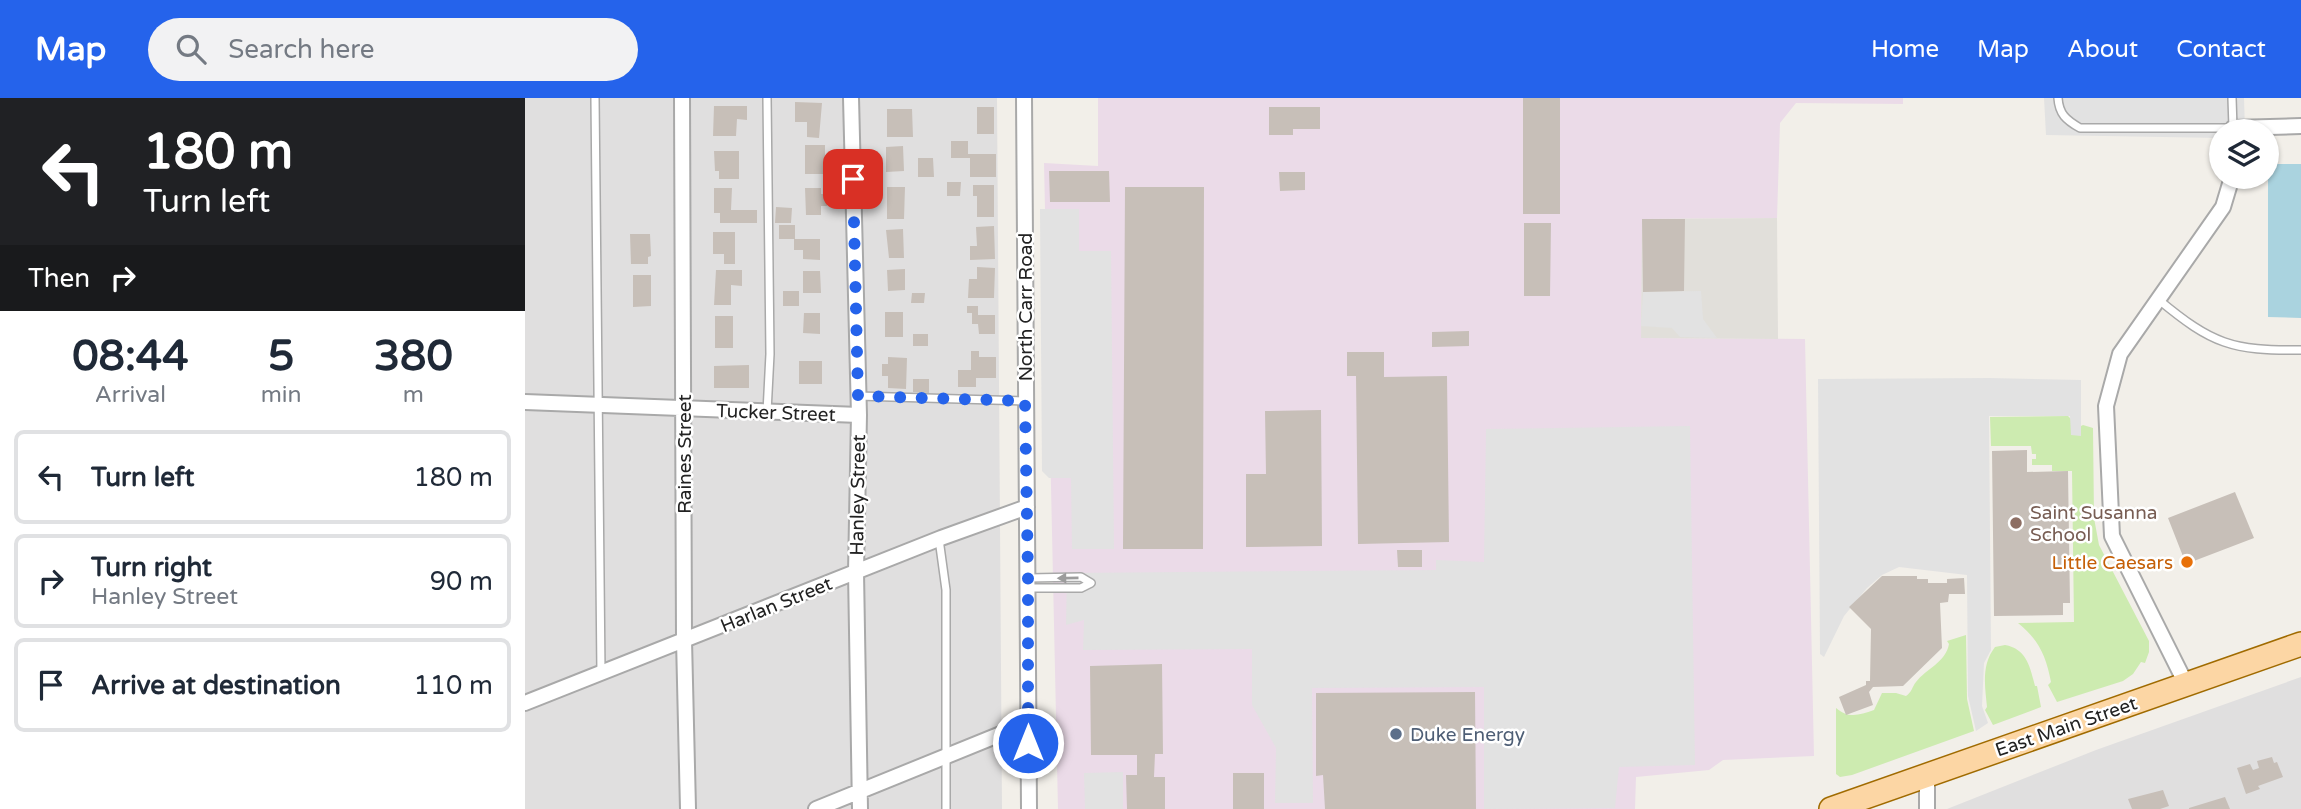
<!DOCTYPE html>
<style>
body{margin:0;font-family:"Varela Round",sans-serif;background:#f2f2f3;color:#1f2937;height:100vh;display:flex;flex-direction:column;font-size:26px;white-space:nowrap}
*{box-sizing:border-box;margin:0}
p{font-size:23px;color:#747a83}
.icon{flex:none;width:38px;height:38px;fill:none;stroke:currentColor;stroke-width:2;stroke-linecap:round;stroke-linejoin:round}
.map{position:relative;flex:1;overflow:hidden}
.side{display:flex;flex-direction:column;background:#fff;width:525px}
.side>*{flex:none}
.hud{background:#202124;color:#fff;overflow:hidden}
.buttons{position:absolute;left:1684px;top:21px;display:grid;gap:14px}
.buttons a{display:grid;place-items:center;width:70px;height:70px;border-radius:50%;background:#fff;box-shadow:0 2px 5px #0004;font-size:35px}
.pin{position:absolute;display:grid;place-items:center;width:60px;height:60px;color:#fff;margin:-30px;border-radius:14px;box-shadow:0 4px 10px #0006}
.me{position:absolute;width:77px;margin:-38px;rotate:0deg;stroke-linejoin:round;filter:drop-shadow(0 0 5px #0008)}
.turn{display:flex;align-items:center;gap:24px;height:147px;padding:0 28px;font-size:32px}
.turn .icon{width:91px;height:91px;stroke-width:2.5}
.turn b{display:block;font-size:49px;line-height:60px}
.then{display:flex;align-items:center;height:66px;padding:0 28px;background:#0003;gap:14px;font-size:26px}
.eta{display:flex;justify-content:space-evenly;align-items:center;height:119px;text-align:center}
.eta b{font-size:42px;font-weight:700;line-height:49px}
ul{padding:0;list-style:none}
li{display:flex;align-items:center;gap:21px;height:94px;margin:0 14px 10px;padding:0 14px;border:4px solid #e0e1e3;border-radius:10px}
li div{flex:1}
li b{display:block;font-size:26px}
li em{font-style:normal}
header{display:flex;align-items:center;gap:42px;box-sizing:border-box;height:98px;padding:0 35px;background:#2563eb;color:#fff}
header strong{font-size:33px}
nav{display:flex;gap:38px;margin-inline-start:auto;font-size:24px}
.search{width:490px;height:63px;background:#f2f2f3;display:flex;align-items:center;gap:18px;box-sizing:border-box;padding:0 24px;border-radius:38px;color:#747a83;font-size:26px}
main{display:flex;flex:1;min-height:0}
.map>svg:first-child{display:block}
.residential{fill:#e0dfdf}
.industrial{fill:#ebdbe8}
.airport{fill:#e1dfda}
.grass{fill:#cdebb0}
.parking{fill:#e2e2e2}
.water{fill:#aad3df}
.building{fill:#c7bfb8}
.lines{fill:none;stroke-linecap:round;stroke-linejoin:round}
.service-casing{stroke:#a9a9a9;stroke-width:10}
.minor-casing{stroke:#a9a9a9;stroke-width:18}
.primary-casing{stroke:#a06b00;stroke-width:26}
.service{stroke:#fff;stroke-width:7}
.minor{stroke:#fff;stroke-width:14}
.primary{stroke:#fcd6a4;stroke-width:23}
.oneway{fill:#9c9c9c}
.route{stroke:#2563eb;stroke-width:12;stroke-dasharray:0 21.6}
.education-dot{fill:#8d6e63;stroke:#fff;stroke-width:2.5}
.food-dot{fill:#e8710a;stroke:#fff;stroke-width:2.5}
.service-dot{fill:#5c6f8a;stroke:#fff;stroke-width:2.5}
.labels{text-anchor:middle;stroke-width:5;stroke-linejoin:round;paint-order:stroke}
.street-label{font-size:19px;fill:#222;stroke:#fff}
.education-label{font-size:19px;fill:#785e54;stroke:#fff;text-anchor:start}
.food-label{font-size:19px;fill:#c56008;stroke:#fff;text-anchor:end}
.service-label{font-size:19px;fill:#4e5e75;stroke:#fff;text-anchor:start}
</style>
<header>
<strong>Map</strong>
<div class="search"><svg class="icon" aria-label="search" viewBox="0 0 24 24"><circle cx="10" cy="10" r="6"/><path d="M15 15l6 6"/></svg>Search here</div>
<nav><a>Home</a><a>Map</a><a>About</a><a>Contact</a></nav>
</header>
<main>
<section class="side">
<div class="hud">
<div class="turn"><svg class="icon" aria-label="left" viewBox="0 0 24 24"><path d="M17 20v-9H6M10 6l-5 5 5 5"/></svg><div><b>180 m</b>Turn left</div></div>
<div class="then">Then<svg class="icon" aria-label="right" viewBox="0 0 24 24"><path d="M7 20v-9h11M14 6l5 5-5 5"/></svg></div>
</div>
<div class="eta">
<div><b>08:44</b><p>Arrival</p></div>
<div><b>5</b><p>min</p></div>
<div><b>380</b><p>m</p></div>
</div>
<ul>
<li><svg class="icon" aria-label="left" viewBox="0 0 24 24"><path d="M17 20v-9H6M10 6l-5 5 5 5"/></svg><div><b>Turn left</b></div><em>180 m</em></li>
<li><svg class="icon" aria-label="right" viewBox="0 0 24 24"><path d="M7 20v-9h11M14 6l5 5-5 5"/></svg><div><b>Turn right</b><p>Hanley Street</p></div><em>90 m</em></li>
<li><svg class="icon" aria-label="arrive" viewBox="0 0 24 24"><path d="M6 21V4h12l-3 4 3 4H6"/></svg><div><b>Arrive at destination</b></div><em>110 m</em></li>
</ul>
</section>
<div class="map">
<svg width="1776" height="711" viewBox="0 0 1776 711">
<rect width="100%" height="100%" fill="#f2efe9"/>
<path class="residential" d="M 0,0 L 472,0 L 477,711 L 0,711 Z
M 1776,579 L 1776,711 L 1422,711 L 1571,652 Z"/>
<path class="industrial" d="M 573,0 L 1378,0 L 1378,6 L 1271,5 L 1255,25 L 1252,120 L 1118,121 L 1116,240 L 1280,241 L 1289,658 L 1198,662 L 1184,672 L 1111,679 L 1110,711 L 533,711 L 519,65 L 573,68 Z"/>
<path class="airport" d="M 1252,120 L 1253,241 L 1116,240 L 1117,121 Z"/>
<path class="grass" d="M 1543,318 L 1546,321 L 1546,337 L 1556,337 L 1556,328 L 1558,327 L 1568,330 L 1569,420 L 1574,447 L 1624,543 L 1624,554 L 1620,565 L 1616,564 L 1608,576 L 1598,583 L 1532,604 L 1523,587 L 1526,584 C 1521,558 1514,542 1493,525 L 1549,524 L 1547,373 L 1527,373 L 1527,367 L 1507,367 L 1507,361 L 1511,361 L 1511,356 L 1507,356 L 1506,348 L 1466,348 L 1465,319 Z
M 1441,537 L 1442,601 L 1449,633 L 1327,677 L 1315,679 L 1311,676 L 1311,610 C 1324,621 1334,617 1349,612 L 1357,595 L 1371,595 L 1381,598 C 1387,594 1387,589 1391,584 C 1401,571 1421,564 1424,546 L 1422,543 Z
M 1480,547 C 1502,551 1505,569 1510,588 L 1512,588 L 1516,609 L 1468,627 L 1460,612 L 1462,609 C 1460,588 1456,567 1470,549 Z"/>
<path class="parking" d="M 1519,0 L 1719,0 L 1720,33 L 1696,33 L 1696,40 L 1521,37 Z
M 515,111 L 554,111 L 554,153 L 586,153 L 589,451 L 547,451 L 546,380 L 524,380 L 517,373 Z
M 1176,193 L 1178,221 L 1192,240 L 1155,239 L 1147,230 L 1116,228 L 1118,194 Z
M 1464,280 L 1556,282 L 1556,338 L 1546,337 L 1545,318 L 1464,318 L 1466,552 L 1459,565 L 1457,608 L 1463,625 L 1451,633 L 1443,598 L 1442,477 L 1374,469 L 1357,477 L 1342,490 L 1319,518 L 1299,559 L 1295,556 L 1293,281 Z
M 1165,328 L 1170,667 L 1094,669 L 1090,710 L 959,711 L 959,589 L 787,590 L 788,705 L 750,705 L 751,650 L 727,607 L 727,551 L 558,552 L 559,522 L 541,527 L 542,475 L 911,472 L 911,462 L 959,464 L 961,331 Z
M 598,674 L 598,711 L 560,711 L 559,675 Z"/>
<path class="water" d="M 1743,66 L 1776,66 L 1776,220 L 1743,219 Z"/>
<path class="building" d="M 998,0 L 1035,0 L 1035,116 L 998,116 Z
M 270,4 L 297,5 L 294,40 L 282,39 L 282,24 L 270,24 Z
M 189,8 L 222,8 L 222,22 L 212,21 L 211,38 L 188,38 Z
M 452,9 L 469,9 L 469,36 L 452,36 Z
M 744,9 L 795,9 L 795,31 L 768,31 L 768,37 L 744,37 Z
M 362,11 L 387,11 L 388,39 L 362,39 Z
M 426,43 L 443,43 L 443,56 L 471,56 L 471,79 L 445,79 L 445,60 L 426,60 Z
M 280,47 L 300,47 L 300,76 L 280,76 Z
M 378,48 L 379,73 L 361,74 L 361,49 Z
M 189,53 L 214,53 L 214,81 L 194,81 L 194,73 L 190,73 Z
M 393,60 L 408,60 L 409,79 L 393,79 Z
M 524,73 L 584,73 L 585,104 L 525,104 Z
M 754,74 L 780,74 L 780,92 L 755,93 Z
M 422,84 L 436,84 L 435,98 L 422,98 Z
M 448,87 L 469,87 L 469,119 L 452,119 L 452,98 L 448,98 Z
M 362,89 L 380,89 L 379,121 L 362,121 Z
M 600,89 L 679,89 L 678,451 L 598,451 Z
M 189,90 L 207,90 L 206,112 L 232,112 L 232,125 L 195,125 L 195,115 L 189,115 Z
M 280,90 L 296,90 L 296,96 L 302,96 L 302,108 L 296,108 L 296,117 L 281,117 Z
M 251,109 L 267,110 L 266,125 L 250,125 Z
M 1117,121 L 1160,121 L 1159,193 L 1118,194 Z
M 999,125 L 1026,125 L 1025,198 L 999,198 Z
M 254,127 L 270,127 L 270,141 L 254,141 Z
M 469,128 L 470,161 L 445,162 L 445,148 L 452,148 L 451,129 Z
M 378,131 L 379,160 L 364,160 L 361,132 Z
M 188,134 L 210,134 L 210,166 L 199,166 L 199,156 L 188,156 Z
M 105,136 L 125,136 L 126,158 L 123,159 L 123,166 L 106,166 Z
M 269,141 L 295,141 L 295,162 L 278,161 L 278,152 L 269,152 Z
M 452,169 L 470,170 L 469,200 L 443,200 L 444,181 L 452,181 Z
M 380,171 L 380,192 L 363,193 L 362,172 Z
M 191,172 L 217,172 L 217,188 L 206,187 L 206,207 L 189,207 Z
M 278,173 L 295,173 L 296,195 L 278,195 Z
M 108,177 L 126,177 L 126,208 L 108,209 Z
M 258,193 L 274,193 L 274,208 L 258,208 Z
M 387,195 L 400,195 L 399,205 L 386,205 Z
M 442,208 L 453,208 L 453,217 L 470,217 L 470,236 L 454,236 L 453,226 L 447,226 L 447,215 L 442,215 Z
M 360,214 L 378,214 L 378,239 L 360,239 Z
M 279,215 L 295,215 L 295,236 L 278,235 Z
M 190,218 L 208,218 L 208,250 L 190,250 Z
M 944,233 L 944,248 L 907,249 L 907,234 Z
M 388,236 L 403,236 L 403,248 L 388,248 Z
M 446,253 L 454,253 L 454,259 L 471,259 L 471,280 L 451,280 L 451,289 L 433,289 L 433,272 L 446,272 Z
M 822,254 L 859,254 L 859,279 L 922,278 L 924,444 L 833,446 L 831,278 L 822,278 Z
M 363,259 L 382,260 L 381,291 L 363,290 L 363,278 L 357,278 L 357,266 L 363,266 Z
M 274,263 L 297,263 L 297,286 L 274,286 Z
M 224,267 L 224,290 L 189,290 L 189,268 Z
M 388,281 L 404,281 L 404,295 L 388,294 Z
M 796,312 L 797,448 L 721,449 L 721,376 L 741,376 L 740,313 Z
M 1502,352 L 1502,374 L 1543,373 L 1545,505 L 1538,505 L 1538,517 L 1469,518 L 1467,353 Z
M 1710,394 L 1729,440 L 1661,466 L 1643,420 Z
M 872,452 L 897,452 L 897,469 L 873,469 Z
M 1357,478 L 1392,478 L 1392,481 L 1403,481 L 1403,485 L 1422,485 L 1422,481 L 1439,480 L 1440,496 L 1424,496 L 1423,504 L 1415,505 L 1417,550 L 1378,588 L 1348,589 L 1344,594 L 1348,607 L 1321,617 L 1314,599 L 1341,587 L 1341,583 L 1345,583 L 1346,531 L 1324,509 Z
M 637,566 L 638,656 L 630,656 L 629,679 L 640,679 L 640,711 L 602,711 L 601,677 L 612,677 L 612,657 L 566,657 L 565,568 Z
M 950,594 L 951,711 L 800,711 L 798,677 L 791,678 L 791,595 Z
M 1747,659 L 1749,665 L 1752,664 L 1758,679 L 1733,688 L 1735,691 L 1721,696 L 1712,670 L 1725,666 L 1728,672 L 1734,670 L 1732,663 Z
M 708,675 L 739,675 L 739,711 L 708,711 Z
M 1638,692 L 1644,708 L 1635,711 L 1607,711 L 1603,701 Z
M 1700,699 L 1705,711 L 1664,711 L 1664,710 Z"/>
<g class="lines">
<g class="service-casing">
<path id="service" d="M 70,0 L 76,575
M 242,0 L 245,256 L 242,314
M 1533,0 C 1534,16 1541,22 1555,30 L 1708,30 L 1707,0
M 1634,202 C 1687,246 1707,253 1776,252
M 333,298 L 500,303
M 414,441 L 421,492 L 421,711
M 504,480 L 556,479 L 566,485 L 556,490 L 504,490"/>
</g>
<g class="minor-casing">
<path id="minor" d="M 157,0 L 159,542 L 163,711
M 326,0 L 334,317 L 331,474 L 335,711
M 499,0 L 504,711
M 1708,33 L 1708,30 L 1776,28
M 0,304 L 334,317
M 1661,586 L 1587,438 L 1581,308 L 1595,256 L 1698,109 L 1707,79
M 0,605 L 416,440 L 502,409
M 1402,677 L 1402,711
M 291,711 L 503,625"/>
</g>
<g class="primary-casing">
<path id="primary" d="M 1306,711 L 1776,546"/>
</g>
<use href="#service" class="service"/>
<use href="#minor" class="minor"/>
<use href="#primary" class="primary"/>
</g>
<defs><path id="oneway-solid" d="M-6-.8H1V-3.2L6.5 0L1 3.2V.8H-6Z" transform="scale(1.75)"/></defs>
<use class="oneway" href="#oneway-solid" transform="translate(543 480) rotate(179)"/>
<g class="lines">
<path class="route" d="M 328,81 L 333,298 L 500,303 L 503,480 L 503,645"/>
</g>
<circle class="education-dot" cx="1491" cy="425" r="7"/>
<circle class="food-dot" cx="1662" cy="464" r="7"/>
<circle class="service-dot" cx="871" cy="636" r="7"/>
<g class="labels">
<g class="street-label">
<text transform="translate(500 209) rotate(-90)" y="7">North Carr Road</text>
<text transform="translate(251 314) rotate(2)" y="7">Tucker Street</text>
<text transform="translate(159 356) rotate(-90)" y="7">Raines Street</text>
<text transform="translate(332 397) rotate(-89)" y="7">Hanley Street</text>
<text transform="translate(251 506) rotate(-22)" y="7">Harlan Street</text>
<text transform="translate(1541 628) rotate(-19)" y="7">East Main Street</text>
</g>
<g class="education-label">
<text x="1505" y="421">Saint Susanna<tspan x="1505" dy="22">School</tspan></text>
</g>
<g class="food-label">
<text x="1648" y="471">Little Caesars</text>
</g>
<g class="service-label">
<text x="885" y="643">Duke Energy</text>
</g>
</g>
</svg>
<div class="buttons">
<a><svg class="icon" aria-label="layers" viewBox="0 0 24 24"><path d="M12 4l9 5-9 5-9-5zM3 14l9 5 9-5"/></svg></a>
</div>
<div class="pin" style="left:328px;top:81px;background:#d93025"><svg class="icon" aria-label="arrive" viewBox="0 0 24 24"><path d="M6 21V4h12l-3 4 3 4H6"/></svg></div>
<svg class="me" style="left:503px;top:645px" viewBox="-20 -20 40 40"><circle r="17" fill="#2563eb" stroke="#fff" stroke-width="3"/><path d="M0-11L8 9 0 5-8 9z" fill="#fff"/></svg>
</div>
</main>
